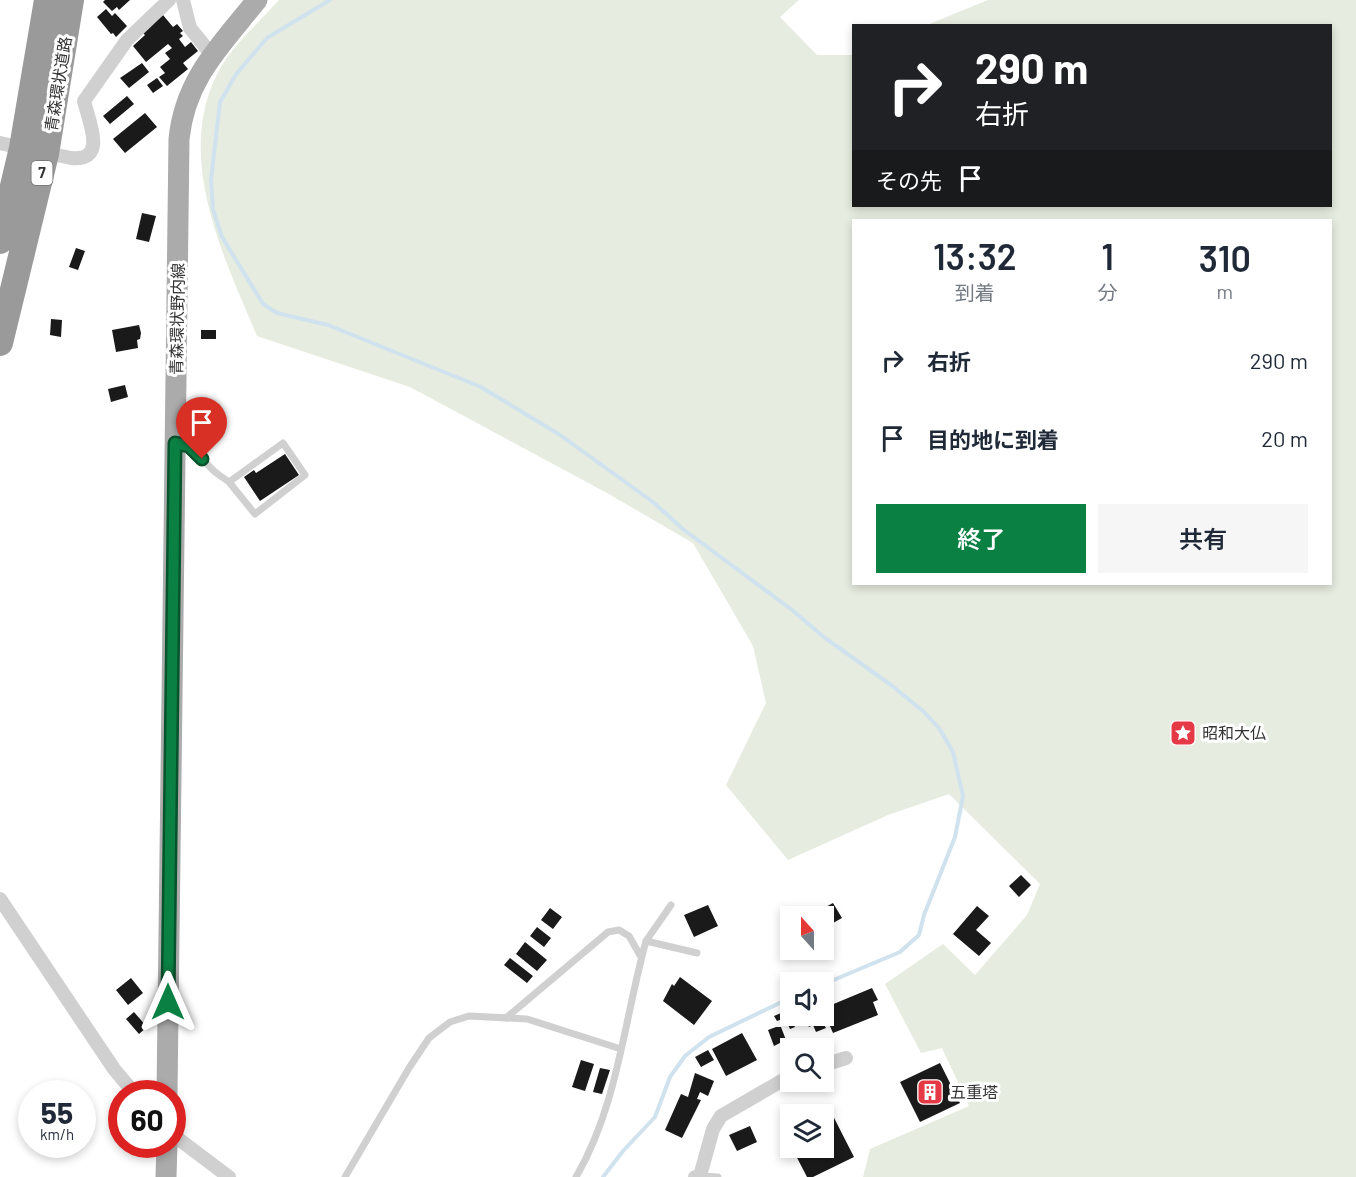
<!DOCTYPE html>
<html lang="ja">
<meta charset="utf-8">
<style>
body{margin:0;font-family:Barlow,"Noto Sans JP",sans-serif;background:#f6f6f7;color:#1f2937;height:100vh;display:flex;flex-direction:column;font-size:22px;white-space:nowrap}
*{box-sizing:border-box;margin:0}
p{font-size:20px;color:#747a83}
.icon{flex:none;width:33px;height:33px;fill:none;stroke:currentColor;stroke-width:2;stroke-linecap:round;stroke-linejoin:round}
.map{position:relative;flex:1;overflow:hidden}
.panel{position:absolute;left:852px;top:219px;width:480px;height:366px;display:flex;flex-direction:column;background:#fff;border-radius:0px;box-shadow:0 3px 9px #0003}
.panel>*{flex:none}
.top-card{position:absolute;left:852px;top:24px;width:480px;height:183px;border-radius:0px;box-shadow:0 3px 9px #0003;background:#202124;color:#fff;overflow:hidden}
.needle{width:39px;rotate:339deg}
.buttons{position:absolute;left:780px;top:906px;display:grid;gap:12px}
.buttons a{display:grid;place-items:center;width:54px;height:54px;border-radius:0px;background:#fff;box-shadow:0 3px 9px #0003;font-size:30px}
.speed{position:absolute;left:18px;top:1080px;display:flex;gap:12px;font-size:30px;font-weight:700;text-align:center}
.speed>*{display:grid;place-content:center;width:78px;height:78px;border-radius:50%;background:#fff;box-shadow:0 3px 9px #0003;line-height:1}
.speed small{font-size:15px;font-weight:400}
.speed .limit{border:9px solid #d22;background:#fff;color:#111}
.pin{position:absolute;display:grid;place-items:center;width:51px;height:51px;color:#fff;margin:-62px -26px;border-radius:50% 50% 50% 0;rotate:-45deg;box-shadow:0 0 6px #0007}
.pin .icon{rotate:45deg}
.me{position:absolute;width:66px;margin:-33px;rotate:0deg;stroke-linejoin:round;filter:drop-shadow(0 0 4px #0008)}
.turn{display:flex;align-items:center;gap:21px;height:126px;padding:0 24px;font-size:27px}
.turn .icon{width:78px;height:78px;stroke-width:2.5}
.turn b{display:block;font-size:42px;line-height:51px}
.then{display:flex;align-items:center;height:57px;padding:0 24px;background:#0003;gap:12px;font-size:22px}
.eta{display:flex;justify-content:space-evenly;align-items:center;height:102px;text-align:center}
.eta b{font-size:36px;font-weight:600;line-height:42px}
.cta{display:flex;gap:12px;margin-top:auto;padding:12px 24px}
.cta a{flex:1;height:69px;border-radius:0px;background:#0b8043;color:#fff;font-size:24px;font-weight:600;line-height:69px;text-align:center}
.cta a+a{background:#f6f6f7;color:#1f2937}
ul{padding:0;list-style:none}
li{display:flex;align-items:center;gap:18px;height:78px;padding:0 24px}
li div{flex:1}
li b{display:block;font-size:22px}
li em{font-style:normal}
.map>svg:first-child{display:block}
.green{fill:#e6ecdf;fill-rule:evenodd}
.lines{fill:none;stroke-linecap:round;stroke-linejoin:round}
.stream{stroke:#cfe2ee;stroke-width:4}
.building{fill:#1a1a1a}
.lane{stroke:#d0d0d0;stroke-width:7}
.street{stroke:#d0d0d0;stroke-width:14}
.primary{stroke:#ababab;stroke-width:21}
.highway{stroke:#9a9a9a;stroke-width:26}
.route-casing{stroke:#07532c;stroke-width:15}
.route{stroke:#0b8043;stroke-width:10}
.labels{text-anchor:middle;stroke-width:6;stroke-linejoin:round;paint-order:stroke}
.shield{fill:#fff;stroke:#707070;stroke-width:1.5}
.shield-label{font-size:15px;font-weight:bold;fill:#333}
.street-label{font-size:16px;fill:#333;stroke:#fff}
.poi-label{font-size:16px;fill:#333;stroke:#fff;text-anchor:start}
</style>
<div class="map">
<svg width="1356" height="1177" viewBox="0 0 1356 1177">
<rect width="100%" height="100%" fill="#fff"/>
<path class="green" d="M 279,0 L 799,0 L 780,17 L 817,55 L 853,55 L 854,206 L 1330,206 L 1330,26 L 927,25 L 988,0 L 1356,0 L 1356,1177 L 863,1177 L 870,1149 L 969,1106 L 942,1048 L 921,1053 L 885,984 L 943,944 L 975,975 L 1027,915 L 1040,884 L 949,794 L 888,815 L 788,860 L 726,785 L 766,703 L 753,646 L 693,543 L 607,493 L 410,387 L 257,336 C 222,253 170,148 224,62 C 238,41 262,19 279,0 ZM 854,220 L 1330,220 L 1330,584 L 854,584 Z"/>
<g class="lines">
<path class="stream" d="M 330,0 L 267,38 L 237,73 L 220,102 L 211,180 L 213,209 L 222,237 L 263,304 L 277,313 L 328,325 L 481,387 L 560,435 L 653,502 L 683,529 L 792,610 L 825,638 L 891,685 L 923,711 L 939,728 L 953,752 L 963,796 L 955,837 L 924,915 L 919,935 L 900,952 L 824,984
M 603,1177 L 623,1151 L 655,1117 L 670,1077 L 685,1056 L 709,1037 L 790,998"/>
</g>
<path class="building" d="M 105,0 L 130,0 L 119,10 L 117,7 L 112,11 L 103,2 Z
M 106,9 L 112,16 L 115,13 L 127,26 L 116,37 L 113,33 L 111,34 L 97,17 Z
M 163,15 L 173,27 L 177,24 L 183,31 L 180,33 L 183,36 L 179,39 L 185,47 L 191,42 L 198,51 L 183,63 L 188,69 L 167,86 L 159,77 L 165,73 L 160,67 L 170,59 L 165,53 L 172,48 L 168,44 L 146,62 L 133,46 L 145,35 L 142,32 Z
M 142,63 L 149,72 L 129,88 L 120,78 Z
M 157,78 L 163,86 L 153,93 L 147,85 Z
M 127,96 L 134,104 L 110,124 L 103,116 Z
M 145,113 L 157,127 L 125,153 L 113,139 Z
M 142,213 L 156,216 L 149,242 L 136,239 Z
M 76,248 L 85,251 L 78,270 L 69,267 Z
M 51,319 L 62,320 L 61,337 L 50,335 Z
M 139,325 L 141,333 L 140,339 L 137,340 L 138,348 L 116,352 L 112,330 Z
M 201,330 L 216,330 L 216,339 L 201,339 Z
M 125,385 L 128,397 L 111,402 L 108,389 Z
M 285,454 L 299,475 L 260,501 L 244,477 L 254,470 L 256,473 Z
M 1021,875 L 1031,885 L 1019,897 L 1009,886 Z
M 833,903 L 842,918 L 824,928 L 824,916 L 809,916 Z
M 708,905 L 718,926 L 694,937 L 684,915 Z
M 977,906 L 989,916 L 976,930 L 991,943 L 979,956 L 953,934 Z
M 550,908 L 562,917 L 553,929 L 541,920 Z
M 537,927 L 551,938 L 544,947 L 530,936 Z
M 525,942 L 547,960 L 537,971 L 516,954 Z
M 510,958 L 533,976 L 527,983 L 504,965 Z
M 680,977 L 712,1001 L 694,1025 L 663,1001 L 672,984 L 674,986 Z
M 131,978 L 143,993 L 128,1005 L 116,990 Z
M 872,988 L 878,1000 L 873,1002 L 878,1015 L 833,1033 L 829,1024 L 824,1025 L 826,1028 L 816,1032 L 813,1025 L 809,1027 L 804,1016 L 824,1016 L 824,1008 Z
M 788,1010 L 795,1027 L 790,1029 L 785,1018 L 777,1021 L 774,1016 Z
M 134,1012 L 147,1027 L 139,1034 L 126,1019 Z
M 776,1027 L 781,1027 L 786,1040 L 774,1046 L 768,1030 Z
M 742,1033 L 757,1060 L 726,1076 L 712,1049 Z
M 708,1050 L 714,1060 L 701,1067 L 695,1057 Z
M 581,1060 L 594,1064 L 585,1091 L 572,1087 Z
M 940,1063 L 960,1103 L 920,1122 L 900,1082 Z
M 600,1068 L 610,1070 L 602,1094 L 593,1092 Z
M 695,1073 L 714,1081 L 708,1096 L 700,1092 L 697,1099 L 701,1100 L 682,1138 L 665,1130 L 681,1094 L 688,1097 Z
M 829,1108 L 854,1157 L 813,1177 L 807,1177 L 792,1148 L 824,1148 L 824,1114 L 803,1114 L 815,1109 L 818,1114 Z
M 750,1126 L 757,1142 L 737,1151 L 729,1135 Z"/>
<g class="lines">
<path class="lane" d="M 177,444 L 189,446 L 215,472 L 229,482 L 255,514 L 305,475 L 283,443 L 229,482
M 646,941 L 671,905
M 506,1018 L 608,932 L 619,930 L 629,936 L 641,957
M 700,1176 L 718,1177
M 345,1177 L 409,1068 L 429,1038 L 450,1022 L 469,1016 L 527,1019 L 621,1049
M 576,1177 C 618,1105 624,1020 646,941 L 697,953"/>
<path class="street" d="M 183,0 L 190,28 L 212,55
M 0,143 L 71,158 C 108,162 89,122 84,101 L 127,40 L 169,0
M 0,899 L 114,1069 L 135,1094
M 824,1065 L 846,1058
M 172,1134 L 229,1177
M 695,1177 L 700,1176 L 713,1129 L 721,1116 L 790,1076"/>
<path class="primary" d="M 167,1094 L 179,139 C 185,79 221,45 257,0
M 166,1177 L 167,1144"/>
<path class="highway" d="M 0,241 L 22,148 L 47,0
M 0,343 L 46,154 L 71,0"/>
</g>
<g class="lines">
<g class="route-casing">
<path id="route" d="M 168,1002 L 175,443 L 189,446 L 202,459"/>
</g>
<use href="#route" class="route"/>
</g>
<defs>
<g id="sight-square" transform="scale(1.35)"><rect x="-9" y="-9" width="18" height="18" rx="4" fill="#e63946" stroke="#fff"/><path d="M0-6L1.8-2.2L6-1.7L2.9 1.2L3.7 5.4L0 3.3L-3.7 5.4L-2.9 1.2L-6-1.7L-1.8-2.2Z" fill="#fff"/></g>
<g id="building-square" transform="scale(1.35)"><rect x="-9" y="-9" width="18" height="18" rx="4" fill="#e63946" stroke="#fff"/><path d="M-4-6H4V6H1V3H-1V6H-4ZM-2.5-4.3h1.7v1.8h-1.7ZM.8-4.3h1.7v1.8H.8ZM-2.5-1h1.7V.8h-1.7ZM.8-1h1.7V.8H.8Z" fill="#fff"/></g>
</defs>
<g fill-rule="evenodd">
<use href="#sight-square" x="1183" y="733"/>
<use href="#building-square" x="930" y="1092"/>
</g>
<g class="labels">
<rect class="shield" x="31.5" y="161" width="21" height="24" rx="4.5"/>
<g class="shield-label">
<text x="42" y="178">7</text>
</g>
<g class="street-label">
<text transform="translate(58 84) rotate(-81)" y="6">青森環状道路</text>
<text transform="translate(177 319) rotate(-89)" y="6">青森環状野内線</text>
</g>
<g class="poi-label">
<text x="1202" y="739">昭和大仏</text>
<text x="950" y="1098">五重塔</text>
</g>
</g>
</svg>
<div class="buttons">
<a><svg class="needle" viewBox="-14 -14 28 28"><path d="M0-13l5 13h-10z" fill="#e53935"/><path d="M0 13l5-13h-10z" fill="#747a83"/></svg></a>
<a><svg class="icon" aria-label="sound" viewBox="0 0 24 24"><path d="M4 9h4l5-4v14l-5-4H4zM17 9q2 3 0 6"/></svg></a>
<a><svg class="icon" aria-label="search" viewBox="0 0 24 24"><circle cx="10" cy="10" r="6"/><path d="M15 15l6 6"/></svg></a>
<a><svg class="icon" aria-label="layers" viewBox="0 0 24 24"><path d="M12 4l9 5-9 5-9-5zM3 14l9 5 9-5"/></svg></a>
</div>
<div class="speed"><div>55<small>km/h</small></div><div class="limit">60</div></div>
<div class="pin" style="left:202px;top:459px;background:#d93025"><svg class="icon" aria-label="arrive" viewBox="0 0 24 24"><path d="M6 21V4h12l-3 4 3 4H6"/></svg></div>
<svg class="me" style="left:168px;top:1002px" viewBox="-20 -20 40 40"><path d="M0-17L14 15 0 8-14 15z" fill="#0b8043" stroke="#fff" stroke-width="4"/></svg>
<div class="top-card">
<div class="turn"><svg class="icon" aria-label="right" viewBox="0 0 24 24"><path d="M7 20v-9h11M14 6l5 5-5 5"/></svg><div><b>290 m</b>右折</div></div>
<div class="then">その先<svg class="icon" aria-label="arrive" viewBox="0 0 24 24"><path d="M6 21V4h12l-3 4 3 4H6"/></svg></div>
</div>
<section class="panel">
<div class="eta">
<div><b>13:32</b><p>到着</p></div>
<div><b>1</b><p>分</p></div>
<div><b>310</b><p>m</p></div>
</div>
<ul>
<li><svg class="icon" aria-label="right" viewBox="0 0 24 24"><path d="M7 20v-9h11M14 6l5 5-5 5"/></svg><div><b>右折</b></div><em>290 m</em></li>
<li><svg class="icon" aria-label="arrive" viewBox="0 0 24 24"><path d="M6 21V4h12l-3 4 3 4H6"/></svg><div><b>目的地に到着</b></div><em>20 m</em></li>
</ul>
<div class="cta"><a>終了</a><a>共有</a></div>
</section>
</div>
